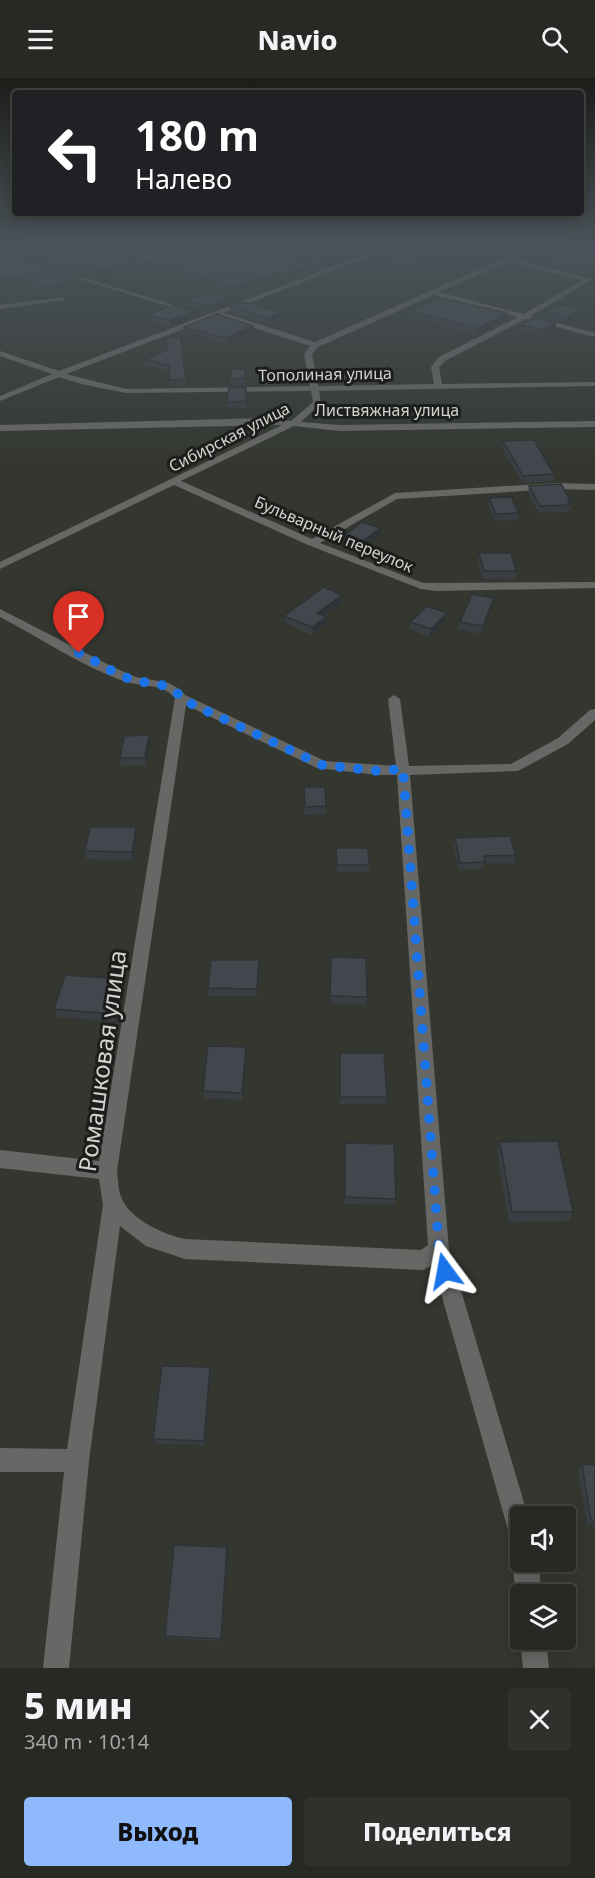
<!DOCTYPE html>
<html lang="ru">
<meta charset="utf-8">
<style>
body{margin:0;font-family:"Noto Sans",sans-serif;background:#2f312c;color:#f1f3f6;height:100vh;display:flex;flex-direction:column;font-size:22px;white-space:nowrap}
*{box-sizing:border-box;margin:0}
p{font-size:20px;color:#a4a6a6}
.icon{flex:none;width:33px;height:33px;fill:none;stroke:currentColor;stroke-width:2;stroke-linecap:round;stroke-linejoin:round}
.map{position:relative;height:1590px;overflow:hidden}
.sheet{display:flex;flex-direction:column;background:#272924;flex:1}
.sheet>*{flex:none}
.hud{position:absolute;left:12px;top:12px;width:572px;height:126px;border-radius:6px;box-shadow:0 3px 15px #0003,0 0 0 2px #434541;background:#202124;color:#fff;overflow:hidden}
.tools{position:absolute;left:510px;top:1428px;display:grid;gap:12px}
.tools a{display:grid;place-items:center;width:66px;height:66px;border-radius:6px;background:#272924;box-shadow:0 3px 15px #0003,0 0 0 2px #434541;font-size:30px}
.pin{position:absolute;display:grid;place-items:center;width:51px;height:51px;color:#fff;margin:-62px -26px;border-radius:50% 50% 50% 0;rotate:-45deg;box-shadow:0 0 6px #0007}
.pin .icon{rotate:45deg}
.me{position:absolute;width:66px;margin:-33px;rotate:347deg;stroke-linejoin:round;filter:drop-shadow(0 0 4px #0008)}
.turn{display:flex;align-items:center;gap:21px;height:126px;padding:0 24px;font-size:27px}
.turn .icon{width:78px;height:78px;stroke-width:2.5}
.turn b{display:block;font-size:42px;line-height:51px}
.round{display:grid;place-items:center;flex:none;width:63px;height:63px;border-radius:6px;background:#2f312c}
.headline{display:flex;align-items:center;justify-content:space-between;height:102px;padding:0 24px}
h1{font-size:36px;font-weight:800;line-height:45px}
.button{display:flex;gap:12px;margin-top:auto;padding:12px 24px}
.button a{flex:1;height:69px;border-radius:6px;background:#8eb9fd;color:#111;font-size:24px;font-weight:800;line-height:69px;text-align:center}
.button a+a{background:#2f312c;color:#f1f3f6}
header{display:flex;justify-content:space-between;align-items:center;height:78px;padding:0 24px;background:#272924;font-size:27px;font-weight:800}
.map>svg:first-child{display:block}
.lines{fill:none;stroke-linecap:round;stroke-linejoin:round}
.minor{fill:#676865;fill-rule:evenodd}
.wall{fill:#3a3d42}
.shaded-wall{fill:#2f3236}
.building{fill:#43474d;stroke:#2f3236;stroke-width:1.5}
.route{stroke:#1a73e8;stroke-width:10;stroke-dasharray:0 18}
.labels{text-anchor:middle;stroke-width:6;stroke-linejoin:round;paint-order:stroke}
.far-street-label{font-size:16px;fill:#d1d3cf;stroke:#1c1e1b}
.near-street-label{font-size:24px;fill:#d1d3cf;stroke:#1c1e1b}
</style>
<header><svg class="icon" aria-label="menu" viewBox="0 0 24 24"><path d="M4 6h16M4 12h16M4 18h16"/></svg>Navio<svg class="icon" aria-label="search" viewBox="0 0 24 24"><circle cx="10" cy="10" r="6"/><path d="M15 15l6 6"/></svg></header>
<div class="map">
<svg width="595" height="1590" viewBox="0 0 595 1590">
<rect width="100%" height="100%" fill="#343730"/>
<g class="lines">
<path class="minor" d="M 91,165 L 101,165 L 132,176 L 162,179 L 150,185 L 142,184 Z
M 395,165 L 404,165 L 224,235 L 315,264 L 538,165 L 547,165 L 513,181 L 595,202 L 589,203 L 531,238 L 595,255 L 595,259 L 526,241 L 445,283 L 439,289 L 442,306 L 595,304 L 595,308 L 319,313 L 321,325 L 301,344 L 340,347 L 595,343 L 595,349 L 340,353 L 294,348 L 181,403 L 312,461 L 395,415 L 556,405 L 595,406 L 595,412 L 556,411 L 397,421 L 320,465 L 423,505 L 595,504 L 595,510 L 436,513 L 421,511 L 308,467 L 174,407 L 0,491 L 0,484 L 282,347 L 0,353 L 0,347 L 269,340 L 291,343 L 313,324 L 311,313 L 126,315 L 81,306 L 59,299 L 0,323 L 0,318 L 52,296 L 0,278 L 0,273 L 59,293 ZM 508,184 L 582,202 L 524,236 L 439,214 ZM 434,217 L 518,239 L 439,279 L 431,289 L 434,306 L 318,308 L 312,276 L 318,269 ZM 217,238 L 310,268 L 304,276 L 310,308 L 126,311 L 66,296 Z
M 58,193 L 62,193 L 194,233 L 188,234 L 58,195 Z
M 66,219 L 64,222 L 0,231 L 0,227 Z
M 0,531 L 115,590 L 136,599 L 169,605 L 181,612 L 185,617 L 325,683 L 396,688 L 388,621 L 394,617 L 400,621 L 409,688 L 511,686 L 558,660 L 590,632 L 595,631 L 595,642 L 568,666 L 518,693 L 410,697 L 449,1172 L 528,1438 L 520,1438 L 520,1464 L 511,1461 L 508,1452 L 433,1187 L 423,1192 L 185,1181 L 146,1168 L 120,1148 L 89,1383 L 69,1590 L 43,1590 L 64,1394 L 0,1394 L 0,1370 L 67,1371 L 103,1127 L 99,1101 L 0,1090 L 0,1072 L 99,1083 L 175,620 C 163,605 140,609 123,603 C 80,587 40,560 0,539 ZM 186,627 L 317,690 L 378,697 L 397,697 L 428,1167 L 421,1172 L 185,1161 C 165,1157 131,1142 122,1121 C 118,1113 118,1102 117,1093 Z
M 520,1474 L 520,1484 L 538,1484 L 542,1516 L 520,1516 L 520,1525 C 514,1511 511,1490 517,1475 Z
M 520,1561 L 546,1562 L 549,1590 L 523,1590 Z"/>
</g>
<path class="wall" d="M 0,165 L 150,182 L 160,177 L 137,174 L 137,169 L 308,186 L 308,192 L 287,200 L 279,198 L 237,215 L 134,186 L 95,200 L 0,173 Z
M 237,165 L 388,165 L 358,177 L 348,175 L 320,187 Z
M 532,165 L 485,186 L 444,176 L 411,190 L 371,180 L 371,175 Z
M 595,167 L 595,194 L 525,178 L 525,173 Z
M 0,175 L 79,199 L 80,205 L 50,215 L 11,203 Z
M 187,222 L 231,225 L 209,234 L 188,227 Z
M 230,229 L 282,234 L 282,240 L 267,246 L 231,235 Z
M 412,233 L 507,235 L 507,241 L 477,257 L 412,239 Z
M 545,233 L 579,237 L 565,245 L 544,239 Z
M 148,237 L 195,239 L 170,249 L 149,242 Z
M 521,247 L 555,251 L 542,258 L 520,253 Z
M 184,249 L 253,252 L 226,265 L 184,253 Z
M 180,258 L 186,308 L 171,308 L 170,294 L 146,287 L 146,281 L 167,272 Z
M 245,291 L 245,307 L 230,307 L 230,301 Z
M 246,323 L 247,330 L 227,330 L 227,324 Z
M 503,363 L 554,396 L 553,403 L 522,405 L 502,369 Z
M 529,408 L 571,424 L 570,431 L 569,431 L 568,434 L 539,435 L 528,415 Z
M 489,420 L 519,435 L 517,442 L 495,443 L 488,427 Z
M 345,457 L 379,458 L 362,470 L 345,464 Z
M 479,475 L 516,493 L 515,501 L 483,501 L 478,483 Z
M 342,517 L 342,524 L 324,538 L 326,546 L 312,557 L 285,545 L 284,538 Z
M 494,520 L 493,527 L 481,556 L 458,551 L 460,544 Z
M 446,542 L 430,559 L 409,551 L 410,544 Z
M 149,657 L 150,665 L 147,687 L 121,688 L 120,680 Z
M 304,709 L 326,728 L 325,736 L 304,737 Z
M 137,757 L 133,782 L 86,781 L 85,773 Z
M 455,760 L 516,777 L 514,785 L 484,786 L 483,791 L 459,792 L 454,768 Z
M 336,770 L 369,787 L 369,794 L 337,794 Z
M 331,879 L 367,919 L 366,926 L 330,925 Z
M 259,890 L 257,918 L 209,918 L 208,910 Z
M 122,901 L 124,908 L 115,943 L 57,939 L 54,931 Z
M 340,975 L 387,1019 L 386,1026 L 340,1026 Z
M 246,976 L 243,1022 L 204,1020 L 203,1013 Z
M 500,1064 L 573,1134 L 569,1143 L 509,1144 L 497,1074 Z
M 345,1065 L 396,1121 L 395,1127 L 345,1126 Z
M 210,1289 L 211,1295 L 205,1367 L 155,1365 L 153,1361 Z
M 582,1386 L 595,1387 L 595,1446 L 587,1446 L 578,1391 Z
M 227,1469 L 228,1473 L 222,1563 L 166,1560 L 165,1558 Z"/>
<path class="shaded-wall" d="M 375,165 L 388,165 L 358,177 L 358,172 Z
M 521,165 L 532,165 L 485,186 L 486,181 Z
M 348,170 L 348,175 L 320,187 L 320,181 Z
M 444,171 L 444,176 L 411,190 L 412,184 Z
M 134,181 L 134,186 L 95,200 L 94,194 Z
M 308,186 L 308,192 L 287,200 L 287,195 Z
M 279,193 L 279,198 L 237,215 L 237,209 Z
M 10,198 L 11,203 L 0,207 L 0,201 Z
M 79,199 L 80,205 L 50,215 L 49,209 Z
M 230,220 L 231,225 L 209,234 L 209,228 Z
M 580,231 L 579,237 L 565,245 L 567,239 Z
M 195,233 L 195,239 L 170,249 L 169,243 Z
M 282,234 L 282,240 L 267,246 L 267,240 Z
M 507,235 L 507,241 L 477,257 L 478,251 Z
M 556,245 L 555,251 L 542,258 L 543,252 Z
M 253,248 L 253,252 L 226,265 L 226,260 Z
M 380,450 L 379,458 L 362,470 L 363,463 Z
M 342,517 L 342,524 L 317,543 L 317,535 Z
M 494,520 L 493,527 L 481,556 L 483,548 Z
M 447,535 L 446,542 L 430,559 L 431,551 Z
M 326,539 L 326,546 L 312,557 L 312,549 Z
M 149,657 L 150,665 L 147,687 L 145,680 Z
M 136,749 L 137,757 L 133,782 L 132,774 Z
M 259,882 L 259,890 L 257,918 L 257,911 Z
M 122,901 L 124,908 L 115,943 L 113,936 Z
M 246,969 L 246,976 L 243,1022 L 242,1015 Z
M 210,1289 L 211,1295 L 205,1367 L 204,1363 Z
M 227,1469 L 228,1473 L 222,1563 L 221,1561 Z"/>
<path class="building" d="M 0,165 L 93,165 L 150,182 L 163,176 L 163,172 L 137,169 L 148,165 L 226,165 L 308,186 L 287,195 L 279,193 L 237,209 L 134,181 L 94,194 L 0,168 Z
M 257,165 L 375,165 L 358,172 L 348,170 L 320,181 Z
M 396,165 L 521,165 L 486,181 L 444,171 L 412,184 L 371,175 Z
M 541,165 L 586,165 L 595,167 L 595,189 L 525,173 Z
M 0,175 L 79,199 L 49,209 L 10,198 L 0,201 Z
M 209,214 L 230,220 L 209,228 L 187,222 Z
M 442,220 L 507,235 L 478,251 L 412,233 Z
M 244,224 L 282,234 L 267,240 L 230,229 Z
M 559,226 L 580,231 L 567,239 L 545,233 Z
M 173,227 L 195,233 L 169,243 L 148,237 Z
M 217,236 L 253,248 L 226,260 L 184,249 Z
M 535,239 L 556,245 L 543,252 L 521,247 Z
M 180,258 L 186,301 L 170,302 L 169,288 L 146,281 L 167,272 L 166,260 Z
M 231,291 L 245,291 L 245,300 L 230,301 Z
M 229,310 L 246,310 L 246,323 L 227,324 Z
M 534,362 L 554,396 L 523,398 L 503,363 Z
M 561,406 L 571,424 L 568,424 L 569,427 L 540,428 L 529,408 Z
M 511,419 L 519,435 L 496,436 L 489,420 Z
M 362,444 L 380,450 L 363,463 L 345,457 Z
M 479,475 L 511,475 L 516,493 L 484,493 Z
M 324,509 L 342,517 L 317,535 L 326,539 L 312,549 L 284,538 Z
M 472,516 L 494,520 L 483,548 L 460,544 Z
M 427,528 L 447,535 L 431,551 L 410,544 Z
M 149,657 L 145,680 L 120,680 L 124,658 Z
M 304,709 L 325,709 L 326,728 L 305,729 Z
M 90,749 L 136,749 L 132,774 L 85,773 Z
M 510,758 L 516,777 L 484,778 L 485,784 L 460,785 L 455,760 Z
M 336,770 L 368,770 L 369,787 L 337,787 Z
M 331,879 L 366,880 L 367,919 L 330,918 Z
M 211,882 L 259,882 L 257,911 L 208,910 Z
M 65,897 L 122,901 L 113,936 L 54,931 Z
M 208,968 L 246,969 L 242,1015 L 203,1013 Z
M 340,975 L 384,975 L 387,1019 L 340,1019 Z
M 558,1063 L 573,1134 L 512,1134 L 500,1064 Z
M 345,1065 L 394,1066 L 396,1121 L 345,1119 Z
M 162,1288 L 210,1289 L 204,1363 L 153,1361 Z
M 582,1386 L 595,1387 L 595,1443 L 591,1442 Z
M 174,1467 L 227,1469 L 221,1561 L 165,1558 Z"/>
<linearGradient id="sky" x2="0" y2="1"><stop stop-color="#1d1e1a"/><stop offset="0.43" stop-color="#4a5359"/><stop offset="1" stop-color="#4a5359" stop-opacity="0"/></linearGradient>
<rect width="595" height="388" fill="url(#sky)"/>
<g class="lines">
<path class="route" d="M 79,575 C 96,583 113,595 130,601 C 146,607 173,603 181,621 L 322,687 L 378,693 L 403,691 L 439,1172 L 445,1193"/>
</g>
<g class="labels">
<g class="far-street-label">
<text transform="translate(325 296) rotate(-1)" y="6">Тополиная улица</text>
<text x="387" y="338">Листвяжная улица</text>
<text transform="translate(229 359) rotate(-27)" y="6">Сибирская улица</text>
<text transform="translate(334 456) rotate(23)" y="6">Бульварный переулок</text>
</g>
<g class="near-street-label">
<text transform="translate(103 983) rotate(-82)" y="8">Ромашковая улица</text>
</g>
</g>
</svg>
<div class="tools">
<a><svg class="icon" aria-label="sound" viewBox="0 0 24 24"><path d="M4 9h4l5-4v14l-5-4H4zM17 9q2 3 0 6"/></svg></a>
<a><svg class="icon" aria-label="layers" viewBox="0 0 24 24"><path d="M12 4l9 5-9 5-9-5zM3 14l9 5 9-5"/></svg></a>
</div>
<div class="pin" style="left:79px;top:575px;background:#d93025"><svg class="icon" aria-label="arrive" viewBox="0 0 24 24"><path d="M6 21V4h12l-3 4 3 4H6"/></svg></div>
<svg class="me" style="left:445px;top:1193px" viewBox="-20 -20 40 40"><path d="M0-17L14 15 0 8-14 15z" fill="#1a73e8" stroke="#fff" stroke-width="4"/></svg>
<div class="hud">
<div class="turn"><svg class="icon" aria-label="left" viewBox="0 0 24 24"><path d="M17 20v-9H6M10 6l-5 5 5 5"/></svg><div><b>180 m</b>Налево</div></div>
</div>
</div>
<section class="sheet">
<div class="headline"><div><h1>5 мин</h1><p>340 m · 10:14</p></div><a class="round"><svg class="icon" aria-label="close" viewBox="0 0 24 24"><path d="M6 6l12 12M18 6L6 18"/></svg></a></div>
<div class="button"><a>Выход</a><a>Поделиться</a></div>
</section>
